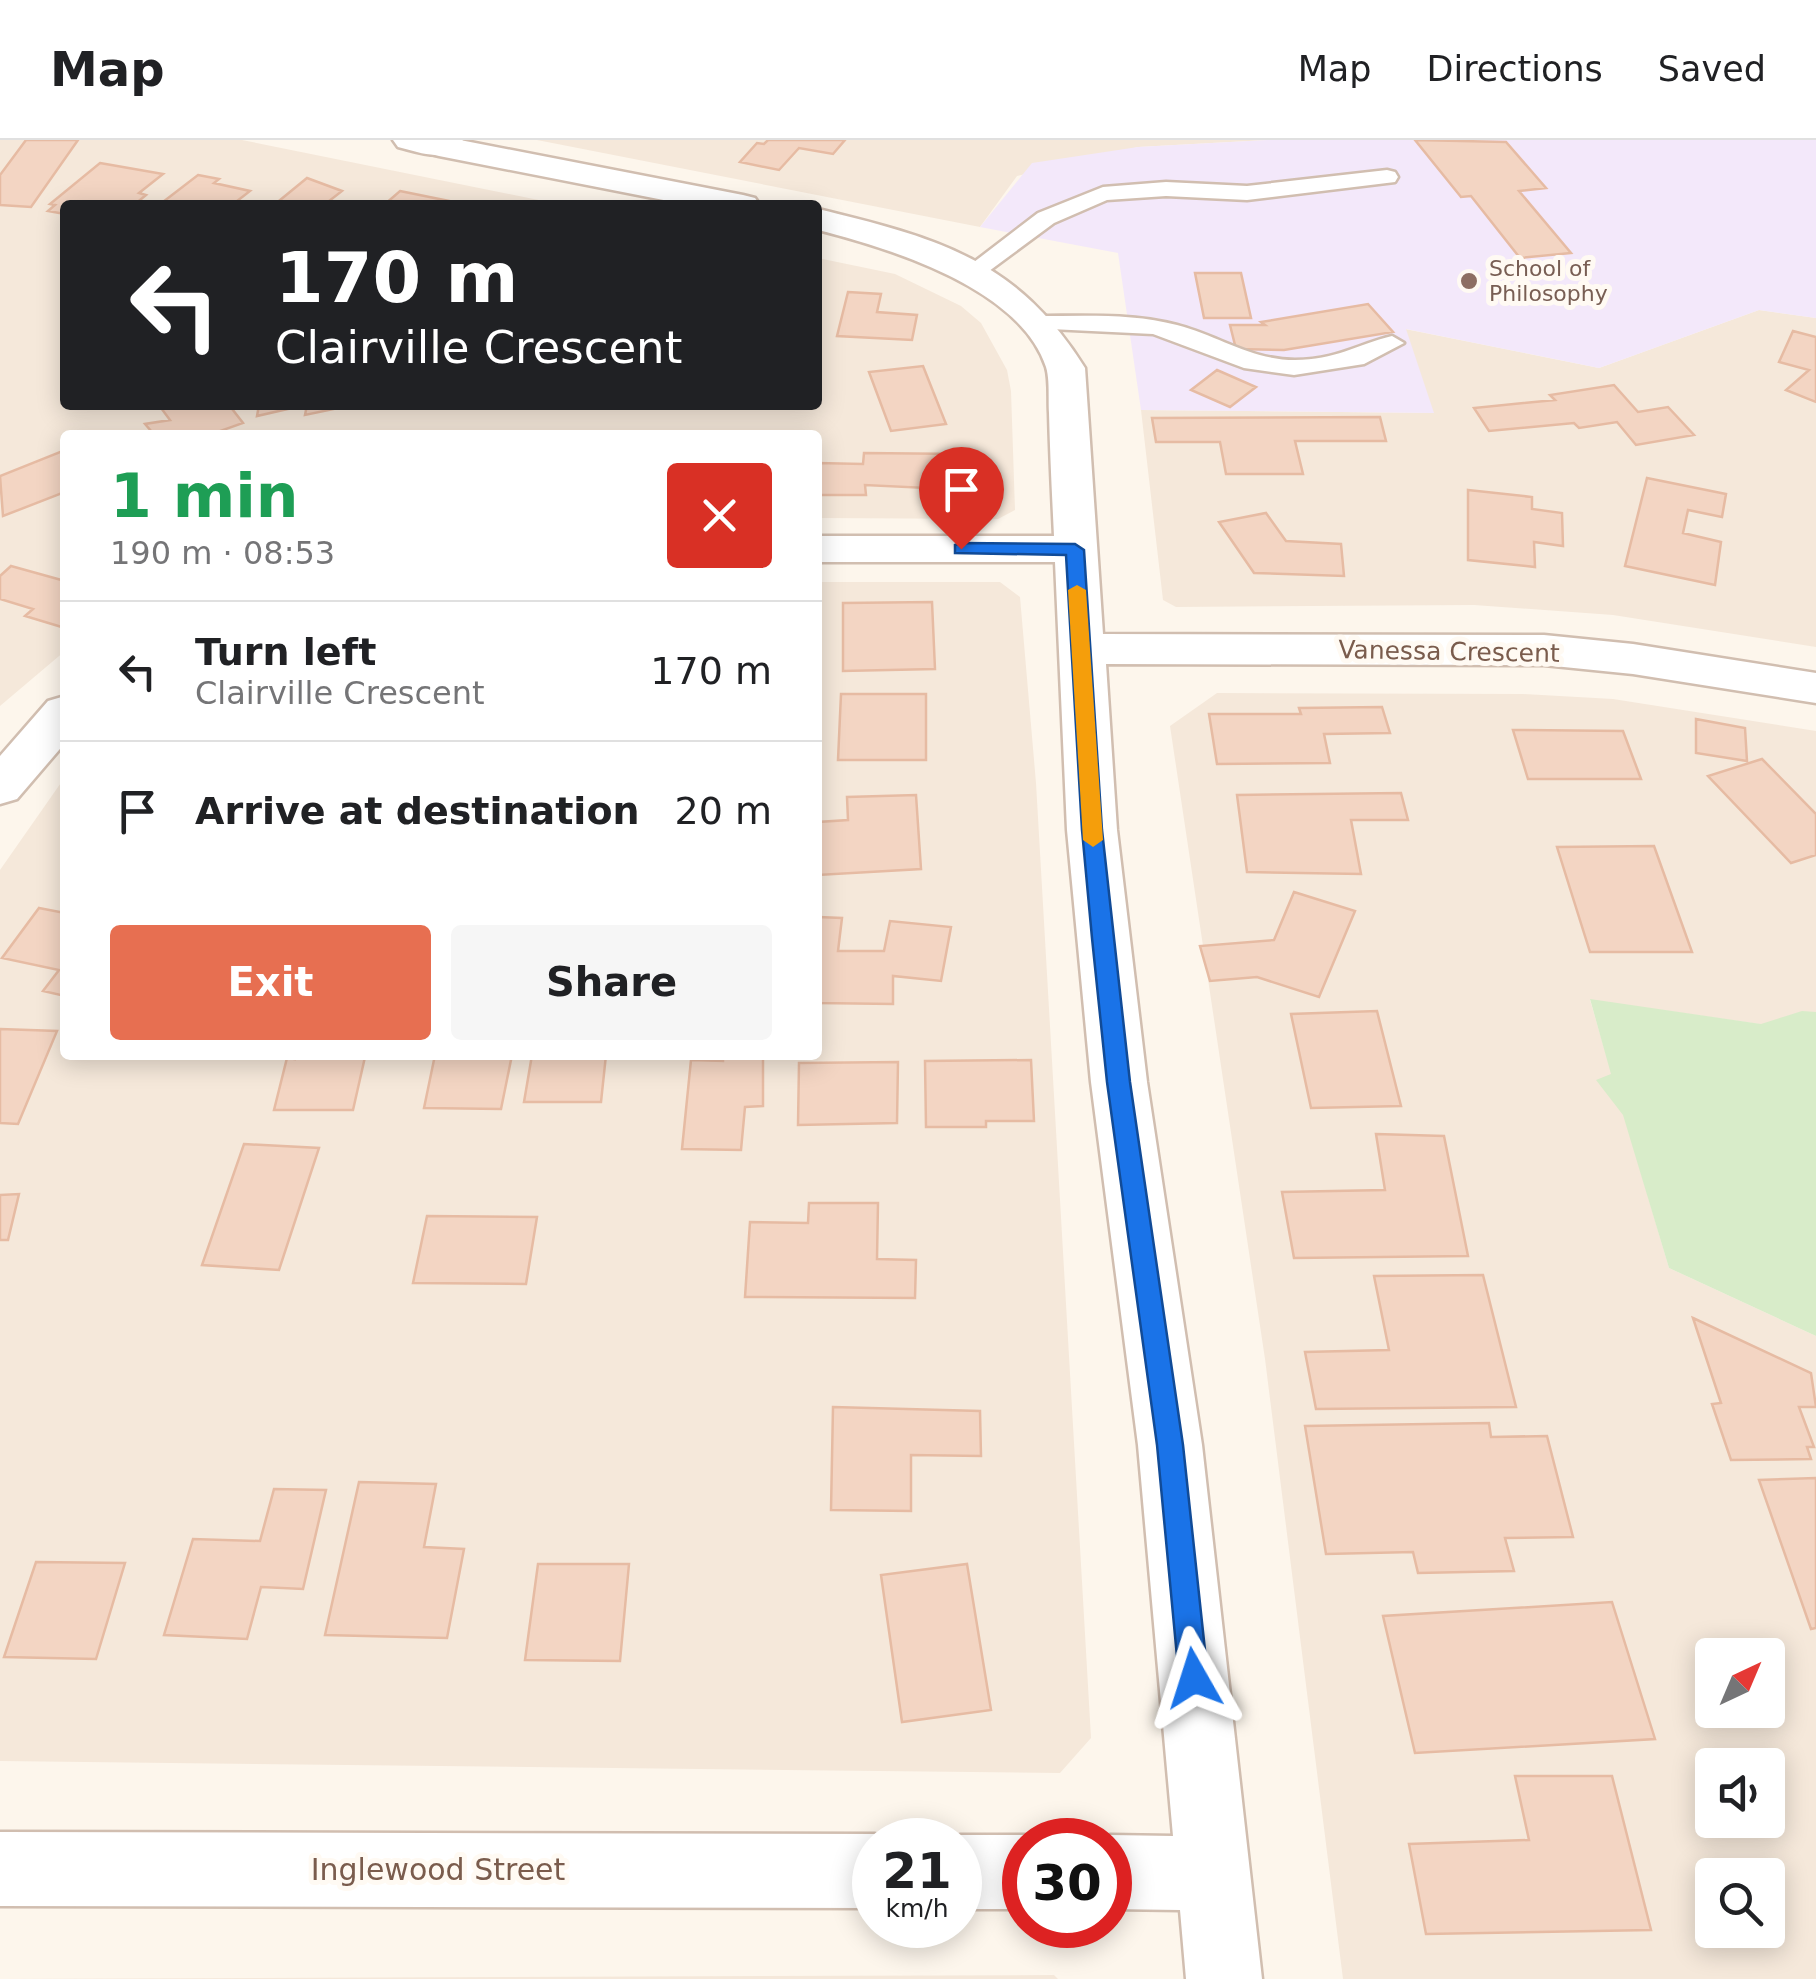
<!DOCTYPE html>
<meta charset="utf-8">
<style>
body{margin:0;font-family:"DejaVu Sans",sans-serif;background:#f6f6f6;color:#202124;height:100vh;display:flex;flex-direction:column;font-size:38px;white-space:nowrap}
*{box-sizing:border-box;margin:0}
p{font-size:32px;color:#757577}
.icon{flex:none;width:55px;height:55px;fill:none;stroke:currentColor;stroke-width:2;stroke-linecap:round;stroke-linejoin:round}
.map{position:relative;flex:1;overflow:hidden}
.sheet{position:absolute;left:60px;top:290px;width:762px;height:630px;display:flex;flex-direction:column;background:#fff;border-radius:10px;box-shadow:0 5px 25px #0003}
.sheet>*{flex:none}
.banner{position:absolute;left:60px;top:60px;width:762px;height:210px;border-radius:10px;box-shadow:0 5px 25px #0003;background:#202124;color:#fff;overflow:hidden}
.needle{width:65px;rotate:44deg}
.tools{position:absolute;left:1695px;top:1498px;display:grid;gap:20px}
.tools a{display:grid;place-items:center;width:90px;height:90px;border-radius:10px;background:#fff;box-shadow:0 5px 25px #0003;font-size:50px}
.speed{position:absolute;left:852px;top:1678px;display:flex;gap:20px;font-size:50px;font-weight:700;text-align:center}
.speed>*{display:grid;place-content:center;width:130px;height:130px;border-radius:50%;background:#fff;box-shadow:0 5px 25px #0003;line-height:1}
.speed small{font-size:25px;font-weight:400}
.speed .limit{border:15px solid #d22;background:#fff;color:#111}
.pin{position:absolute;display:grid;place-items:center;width:85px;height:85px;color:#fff;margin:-102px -42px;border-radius:50% 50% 50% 0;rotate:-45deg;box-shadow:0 0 10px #0007}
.pin .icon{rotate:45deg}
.me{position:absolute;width:110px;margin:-55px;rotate:354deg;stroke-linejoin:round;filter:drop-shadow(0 0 8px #0008)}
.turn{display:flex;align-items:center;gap:35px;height:210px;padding:0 50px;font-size:45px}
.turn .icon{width:130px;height:130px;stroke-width:2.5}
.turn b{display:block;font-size:70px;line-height:85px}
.round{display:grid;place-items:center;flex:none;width:105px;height:105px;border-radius:10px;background:#f6f6f6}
.headline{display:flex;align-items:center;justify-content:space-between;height:170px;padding:0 50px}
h1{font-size:60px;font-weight:800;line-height:75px;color:#1e9e55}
.primary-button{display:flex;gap:20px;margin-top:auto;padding:20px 50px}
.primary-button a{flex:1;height:115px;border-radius:10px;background:#e76f51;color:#fff;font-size:40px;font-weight:800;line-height:115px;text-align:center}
.primary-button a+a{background:#f6f6f6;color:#202124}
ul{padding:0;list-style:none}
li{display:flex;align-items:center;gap:30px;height:140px;padding:0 50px;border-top:2px solid #e0e0e0}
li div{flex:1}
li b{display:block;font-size:38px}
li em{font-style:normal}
header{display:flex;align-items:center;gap:60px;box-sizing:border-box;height:140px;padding:0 50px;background:#fff;border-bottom:2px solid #e0e0e0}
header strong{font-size:48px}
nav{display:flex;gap:55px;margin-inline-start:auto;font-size:35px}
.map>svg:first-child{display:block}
.residential{fill:#f5e8da;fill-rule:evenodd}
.education{fill:#f3e8fa}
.green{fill:#d8ecc9}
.building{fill:#f3d5c3;stroke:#e6bba3;stroke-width:2.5}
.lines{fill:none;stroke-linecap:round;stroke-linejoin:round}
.service-casing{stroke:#d1beb0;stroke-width:5}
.minor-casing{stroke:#d1beb0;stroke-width:5}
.tertiary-casing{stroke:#d1beb0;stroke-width:5}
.service{fill:#fff;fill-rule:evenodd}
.minor{fill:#fff;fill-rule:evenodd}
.tertiary{fill:#fff;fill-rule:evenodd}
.route{fill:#1a73e8;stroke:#114b97;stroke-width:2.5}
.slow{fill:#f59e0b}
.education-dot{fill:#8d6e63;stroke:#fffaf3;stroke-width:4}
.labels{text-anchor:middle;stroke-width:10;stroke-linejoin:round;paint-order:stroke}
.far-education-label{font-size:22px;fill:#785e54;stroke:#fffaf3;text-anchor:start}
.street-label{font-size:25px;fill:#7a5c4d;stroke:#fffaf3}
.near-street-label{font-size:30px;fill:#7a5c4d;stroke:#fffaf3}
</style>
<header>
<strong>Map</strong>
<nav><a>Map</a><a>Directions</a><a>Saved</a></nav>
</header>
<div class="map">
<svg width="1816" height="1839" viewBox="0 0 1816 1839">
<rect width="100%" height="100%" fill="#fdf6ec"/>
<path class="residential" d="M 0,0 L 242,0 L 563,65 L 65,65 L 65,265 L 818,265 L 818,118 L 895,134 L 961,166 L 981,183 L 1007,230 L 1011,251 L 1015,370 L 998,379 L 818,378 L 818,295 L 65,295 L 65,511 L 0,566 Z
M 537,0 L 1267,0 L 1138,7 L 1017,36 L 980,87 Z
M 1759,170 L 1816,178 L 1816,507 L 1613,475 L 1474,465 L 1176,467 L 1163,460 L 1141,270 L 1433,273 L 1405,189 L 1599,228 Z
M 818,442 L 1000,442 L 1020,457 L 1036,643 L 1091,1598 L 1060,1633 L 0,1621 L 0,730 L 65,637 L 65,915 L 818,915 Z
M 1217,553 L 1523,554 L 1613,559 L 1816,591 L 1816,892 L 1590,860 L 1669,1128 L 1816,1196 L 1816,1839 L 1343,1839 L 1265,1219 L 1170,586 ZM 1712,1515 L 1768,1515 L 1768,1570 L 1712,1570 ZM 1712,1625 L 1768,1625 L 1768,1680 L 1712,1680 ZM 1712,1735 L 1768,1735 L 1768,1790 L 1712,1790 Z
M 1054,1835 L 1058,1839 L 0,1839 Z"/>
<path class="education" d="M 1267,0 L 1816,0 L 1816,178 L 1759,170 L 1599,228 L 1406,189 L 1434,273 L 1141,270 L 1118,113 L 980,87 L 1032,23 L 1138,7 Z"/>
<path class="green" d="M 1590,859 L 1761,884 L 1802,871 L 1816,872 L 1816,1196 L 1669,1128 L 1623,975 L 1596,940 L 1611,934 Z"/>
<path class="building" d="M 26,0 L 78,0 L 31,67 L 0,65 L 0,35 Z
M 768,0 L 845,0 L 833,14 L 799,8 L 779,30 L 740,22 L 757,3 L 764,4 Z
M 1415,0 L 1506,2 L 1546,48 L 1519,51 L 1571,113 L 1520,118 L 1471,56 L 1461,57 Z
M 100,23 L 163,34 L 139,53 L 146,55 L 134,65 L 65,65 L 65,74 L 48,71 L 55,65 L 50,64 Z
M 198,35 L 219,39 L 214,43 L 250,51 L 232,65 L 159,65 Z
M 307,38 L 342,51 L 324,65 L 274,65 Z
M 400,51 L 459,63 L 384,65 Z
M 1195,133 L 1241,133 L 1251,178 L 1204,178 Z
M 848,152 L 881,154 L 877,172 L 917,175 L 912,200 L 837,196 Z
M 1368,164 L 1393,192 L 1284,210 L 1236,209 L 1230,185 L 1265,185 L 1261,182 Z
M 1793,191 L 1816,197 L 1816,262 L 1786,250 L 1809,230 L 1779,222 Z
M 923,226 L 946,284 L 891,291 L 869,232 Z
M 1217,230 L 1256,247 L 1230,267 L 1191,250 Z
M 1614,245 L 1638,272 L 1668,267 L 1694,295 L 1636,305 L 1617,282 L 1579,288 L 1574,283 L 1489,291 L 1474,268 L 1555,260 L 1550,255 Z
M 170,265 L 229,265 L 243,283 L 220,291 L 223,295 L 140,295 L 151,291 L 145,284 L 170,280 L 161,268 Z
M 259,265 L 305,265 L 257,276 Z
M 307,265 L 348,265 L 348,266 L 305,275 Z
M 1380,277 L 1386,301 L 1295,301 L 1303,334 L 1226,334 L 1220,302 L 1156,302 L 1152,278 Z
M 65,310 L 65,352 L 3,376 L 0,336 Z
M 864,313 L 963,314 L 964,325 L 982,326 L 983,336 L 969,337 L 969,350 L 865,345 L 866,355 L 818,355 L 818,323 L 863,324 Z
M 1647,338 L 1726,354 L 1722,377 L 1688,370 L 1683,393 L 1721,402 L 1715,445 L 1625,426 Z
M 1468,350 L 1532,357 L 1532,369 L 1562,373 L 1563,406 L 1534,402 L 1535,427 L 1468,420 Z
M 1266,373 L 1286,401 L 1341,404 L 1344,436 L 1254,433 L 1219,382 Z
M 11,426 L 65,441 L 65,488 L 25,476 L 33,469 L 0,459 L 0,436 Z
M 932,462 L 935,529 L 843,531 L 843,463 Z
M 841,554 L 926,554 L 926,620 L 838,620 Z
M 1382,567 L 1390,593 L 1324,594 L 1330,623 L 1217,624 L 1209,574 L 1301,574 L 1299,568 Z
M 1696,579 L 1745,588 L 1747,621 L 1696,613 Z
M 1513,590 L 1623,591 L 1641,639 L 1528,639 Z
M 1762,619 L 1816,674 L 1816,715 L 1791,723 L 1708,636 Z
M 1401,653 L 1408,680 L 1351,680 L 1361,734 L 1247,732 L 1237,655 Z
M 916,655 L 921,729 L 818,735 L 818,682 L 848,680 L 847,657 Z
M 1654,706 L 1692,812 L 1590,812 L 1557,707 Z
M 1294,752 L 1355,771 L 1319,857 L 1257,837 L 1210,841 L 1200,806 L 1274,800 Z
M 39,768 L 65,773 L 65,856 L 43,851 L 59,830 L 2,818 Z
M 818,777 L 842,778 L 838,811 L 884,811 L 890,781 L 951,787 L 941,841 L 893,836 L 893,864 L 818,863 Z
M 1377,871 L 1401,966 L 1311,968 L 1291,874 Z
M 0,889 L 57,891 L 18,984 L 0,983 Z
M 296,915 L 397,915 L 365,917 L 353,970 L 274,970 L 287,918 L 295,919 Z
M 435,915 L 512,915 L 501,969 L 424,968 Z
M 532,915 L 606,915 L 601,962 L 524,962 Z
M 723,915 L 763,915 L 763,966 L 745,967 L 741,1010 L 682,1009 L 691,920 L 723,921 Z
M 1031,920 L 1034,981 L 986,981 L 986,987 L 926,987 L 925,921 Z
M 898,922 L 897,983 L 798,985 L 799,923 Z
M 1376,994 L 1444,996 L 1468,1116 L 1294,1118 L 1282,1052 L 1385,1050 Z
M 244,1004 L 319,1008 L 279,1130 L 202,1125 Z
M 19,1054 L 8,1100 L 0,1100 L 0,1055 Z
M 809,1063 L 878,1063 L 877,1119 L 916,1120 L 915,1158 L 745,1157 L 750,1082 L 808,1083 Z
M 427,1076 L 537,1077 L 526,1144 L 413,1143 Z
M 1483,1135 L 1516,1267 L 1316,1269 L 1305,1212 L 1389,1210 L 1374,1136 Z
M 1693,1178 L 1811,1233 L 1816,1267 L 1799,1267 L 1814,1307 L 1807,1307 L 1811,1319 L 1731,1320 L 1712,1264 L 1721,1263 Z
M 833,1267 L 980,1271 L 981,1316 L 911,1315 L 911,1371 L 831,1370 Z
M 1489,1283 L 1491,1297 L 1547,1296 L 1573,1397 L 1505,1398 L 1514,1431 L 1418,1433 L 1413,1412 L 1326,1414 L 1305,1286 Z
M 1816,1338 L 1816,1488 L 1811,1489 L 1759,1340 Z
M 359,1342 L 436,1344 L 424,1407 L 464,1409 L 447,1498 L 325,1495 Z
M 274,1349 L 326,1350 L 303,1449 L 261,1447 L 247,1499 L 164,1495 L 193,1399 L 260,1401 Z
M 36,1422 L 125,1423 L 96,1519 L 4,1517 Z
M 538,1424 L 629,1424 L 620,1521 L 525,1520 Z
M 967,1424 L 991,1570 L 902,1582 L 881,1435 Z
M 1612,1462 L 1655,1599 L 1415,1613 L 1383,1476 Z
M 1515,1636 L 1612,1636 L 1651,1790 L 1426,1794 L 1409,1704 L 1529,1700 Z"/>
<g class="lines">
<g class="service-casing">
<path id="service" d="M 1387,30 L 1395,32 L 1398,37 L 1395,42 L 1247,60 L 1166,56 L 1107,60 L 1054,83 L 981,137 L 973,139 L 961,132 L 1038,73 L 1103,47 L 1166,42 L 1247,46 Z
M 1038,176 C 1084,176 1132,173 1177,185 C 1219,196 1251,220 1295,220 C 1335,220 1356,205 1392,196 L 1404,203 L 1364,224 L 1294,235 L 1244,228 L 1153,194 L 1030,188 L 1026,183 Z"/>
</g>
<g class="minor-casing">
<path id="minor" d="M 426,0 L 460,0 L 743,55 L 755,58 L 760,65 L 689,65 L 439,16 L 427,13 L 422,6 Z
M 818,69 C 937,98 1017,119 1085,228 L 1103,494 L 1544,495 L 1633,504 L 1816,533 L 1816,563 L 1633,534 L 1544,525 L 1106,524 L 1117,690 L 1147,942 L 1202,1305 L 1262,1839 L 1186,1839 L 1180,1770 L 1110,1769 L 1110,1700 L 1098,1700 L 1110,1695 L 1173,1696 L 1138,1305 L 1091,942 L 1067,690 L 1055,422 L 818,422 L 818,396 L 1054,396 C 1052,355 1050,314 1049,273 C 1048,259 1050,240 1046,227 C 1020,148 889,108 818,90 Z
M 65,556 L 65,603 L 17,659 L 0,664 L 0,616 L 48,561 Z
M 0,1692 L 875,1694 L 890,1700 L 875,1700 L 875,1768 L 0,1766 Z
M 960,1695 L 1025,1695 L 1037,1700 L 1025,1700 L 1025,1769 L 960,1769 L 960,1700 L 948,1700 Z"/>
</g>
<g class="tertiary-casing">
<path id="tertiary" d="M 393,0 L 463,0 C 446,24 422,13 398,7 Z"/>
</g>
<use href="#service" class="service"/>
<use href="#minor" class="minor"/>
<use href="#tertiary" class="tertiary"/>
</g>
<path class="route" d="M 961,403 L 1075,404 L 1084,410 L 1102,690 L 1130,942 L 1183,1305 L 1208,1538 L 1204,1548 L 1194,1553 L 1184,1548 L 1179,1538 L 1157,1305 L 1107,942 L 1092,798 L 1082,690 L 1066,415 L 955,413 L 955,405 Z"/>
<path class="slow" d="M 1077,445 L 1086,450 L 1103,700 L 1093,707 L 1083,700 L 1068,450 Z"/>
<circle class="education-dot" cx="1469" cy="141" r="10"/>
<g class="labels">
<g class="far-education-label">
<text x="1489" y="136">School of<tspan x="1489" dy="25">Philosophy</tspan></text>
</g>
<g class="street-label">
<text transform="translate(1449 511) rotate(1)" y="9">Vanessa Crescent</text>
</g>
<g class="near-street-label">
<text x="438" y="1740">Inglewood Street</text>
</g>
</g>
</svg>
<div class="tools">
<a><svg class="needle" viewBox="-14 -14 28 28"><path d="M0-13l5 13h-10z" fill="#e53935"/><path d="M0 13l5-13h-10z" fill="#757577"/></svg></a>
<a><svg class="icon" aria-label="sound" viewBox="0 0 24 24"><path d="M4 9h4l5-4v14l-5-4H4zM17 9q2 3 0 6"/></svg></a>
<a><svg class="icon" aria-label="search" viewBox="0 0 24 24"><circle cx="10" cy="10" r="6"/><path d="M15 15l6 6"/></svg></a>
</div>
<div class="speed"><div>21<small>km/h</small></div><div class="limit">30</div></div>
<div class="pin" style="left:961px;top:409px;background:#d93025"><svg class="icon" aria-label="arrive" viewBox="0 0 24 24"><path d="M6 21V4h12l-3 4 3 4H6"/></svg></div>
<svg class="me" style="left:1194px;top:1538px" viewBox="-20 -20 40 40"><path d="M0-17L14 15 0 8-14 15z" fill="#1a73e8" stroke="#fff" stroke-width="4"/></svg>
<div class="banner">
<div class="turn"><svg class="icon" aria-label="left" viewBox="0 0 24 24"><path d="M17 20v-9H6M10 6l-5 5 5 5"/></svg><div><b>170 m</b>Clairville Crescent</div></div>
</div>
<section class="sheet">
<div class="headline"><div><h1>1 min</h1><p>190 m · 08:53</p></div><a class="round" style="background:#d93025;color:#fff"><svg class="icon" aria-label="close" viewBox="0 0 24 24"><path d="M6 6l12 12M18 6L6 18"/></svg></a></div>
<ul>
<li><svg class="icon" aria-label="left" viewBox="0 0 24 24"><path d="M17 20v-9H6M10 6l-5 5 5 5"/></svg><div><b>Turn left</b><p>Clairville Crescent</p></div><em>170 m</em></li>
<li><svg class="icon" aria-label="arrive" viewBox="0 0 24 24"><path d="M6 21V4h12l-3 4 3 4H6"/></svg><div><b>Arrive at destination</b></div><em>20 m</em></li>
</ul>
<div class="primary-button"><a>Exit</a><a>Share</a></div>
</section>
</div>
